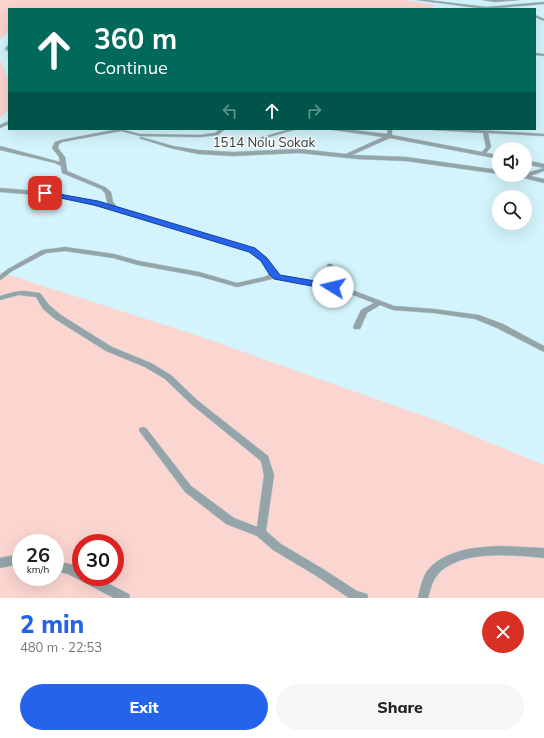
<!DOCTYPE html>
<meta charset="utf-8">
<style>
body{margin:0;font-family:Mulish,sans-serif;background:#f6f6f6;color:#202124;height:100vh;display:flex;flex-direction:column;font-size:15px;white-space:nowrap}
*{box-sizing:border-box;margin:0}
p{font-size:13px;color:#757577}
.icon{flex:none;width:22px;height:22px;fill:none;stroke:currentColor;stroke-width:2;stroke-linecap:round;stroke-linejoin:round}
.map{position:relative;height:598px;overflow:hidden}
.side{display:flex;flex-direction:column;background:#fff;flex:1}
.side>*{flex:none}
.hud{position:absolute;left:8px;top:8px;width:528px;height:122px;border-radius:0px;box-shadow:0 4px 16px #0002;background:#00695c;color:#fff;overflow:hidden}
.tools{position:absolute;left:492px;top:142px;display:grid;gap:8px}
.tools a{display:grid;place-items:center;width:40px;height:40px;border-radius:50%;background:#fff;box-shadow:0 4px 16px #0002;font-size:20px}
.speed{position:absolute;left:12px;top:534px;display:flex;gap:8px;font-size:20px;font-weight:700;text-align:center}
.speed>*{display:grid;place-content:center;width:52px;height:52px;border-radius:50%;background:#fff;box-shadow:0 4px 16px #0002;line-height:1}
.speed small{font-size:10px;font-weight:400}
.speed .limit{border:6px solid #d22;background:#fff;color:#111}
.pin{position:absolute;display:grid;place-items:center;width:34px;height:34px;color:#fff;margin:-17px;border-radius:8px;box-shadow:0 2px 6px #0006}
.me{position:absolute;width:44px;margin:-22px;rotate:279deg;stroke-linejoin:round;filter:drop-shadow(0 0 3px #0008)}
.turn{display:flex;align-items:center;gap:14px;height:84px;padding:0 20px;font-size:18px}
.turn .icon{width:52px;height:52px;stroke-width:2.5}
.turn b{display:block;font-size:28px;line-height:34px}
.lanes{display:flex;align-items:center;height:38px;padding:0 20px;background:#0003;justify-content:center;gap:20px;direction:ltr}
.lanes .off{opacity:.35}
.round{display:grid;place-items:center;flex:none;width:42px;height:42px;border-radius:21px;background:#f6f6f6}
.head{display:flex;align-items:center;justify-content:space-between;height:68px;padding:0 20px}
h1{font-size:24px;font-weight:800;line-height:30px;color:#2563eb}
.cta{display:flex;gap:8px;margin-top:auto;padding:8px 20px}
.cta a{flex:1;height:46px;border-radius:24px;background:#2563eb;color:#fff;font-size:16px;font-weight:800;line-height:46px;text-align:center}
.cta a+a{background:#f6f6f6;color:#202124}
.map>svg:first-child{display:block}
.green{fill:#fbd5d0;fill-rule:evenodd}
.lines{fill:none;stroke-linecap:round;stroke-linejoin:round}
.minor-casing{stroke:#b2d0d7;stroke-width:1}
.minor{fill:#94a4a8;fill-rule:evenodd}
.route{fill:#2563eb;stroke:#184099}
.labels{text-anchor:middle;stroke-width:3;stroke-linejoin:round;paint-order:stroke}
.far-street-label{font-size:13px;fill:#304044;stroke:#fff}
</style>
<div class="map">
<svg width="544" height="598" viewBox="0 0 544 598">
<rect width="100%" height="100%" fill="#d3f4fc"/>
<path class="green" d="M 0,0 L 406,0 L 435,5 L 431,9 L 9,9 L 9,31 L 0,39 Z
M 0,60 L 9,80 L 9,110 L 0,118 Z
M 0,272 L 196,335 L 435,420 L 544,465 L 544,598 L 0,598 ZM 21,543 L 55,543 L 55,577 L 21,577 ZM 81,543 L 115,543 L 115,577 L 81,577 Z"/>
<g class="lines">
<g class="minor-casing">
<path id="minor" d="M 417,0 L 427,0 L 486,7 L 544,2 L 544,4 L 486,9 Z
M 483,0 L 519,0 L 495,2 Z
M 535,15 L 544,19 L 544,21 L 535,17 Z
M 8,45 L 9,45 L 9,52 L 5,49 Z
M 535,53 L 544,54 L 544,56 L 535,55 Z
M 9,121 L 9,124 L 0,128 L 0,125 Z
M 119,129 L 140,134 L 200,135 L 215,133 L 220,129 L 225,129 L 218,135 L 200,137 L 140,136 L 121,131 L 62,142 L 59,144 L 58,148 L 65,157 L 67,171 L 105,187 L 111,192 L 113,202 L 118,208 L 254,249 L 266,258 L 275,271 L 279,275 L 330,285 L 331,275 L 327,265 L 328,264 L 332,264 L 337,275 L 336,286 L 352,290 L 394,306 L 434,309 L 479,315 L 503,324 L 544,346 L 544,352 L 497,328 L 475,319 L 434,313 L 393,310 L 380,305 L 367,313 L 360,329 L 354,329 L 353,327 L 361,310 L 374,303 L 348,293 L 274,278 L 268,280 L 237,287 L 198,276 L 138,265 L 113,258 L 65,251 L 46,253 L 12,271 L 2,279 L 0,280 L 0,275 L 8,269 L 42,250 L 65,247 L 114,254 L 139,261 L 199,272 L 237,283 L 264,277 L 270,274 L 262,260 L 250,251 L 115,210 L 50,196 L 0,192 L 0,188 L 50,192 L 110,206 L 107,202 L 105,193 L 101,189 L 62,173 L 61,166 L 55,163 L 0,150 L 0,146 L 60,162 L 59,157 L 52,148 L 55,142 L 61,140 Z
M 290,129 L 297,129 L 262,139 L 260,138 Z
M 331,129 L 344,129 L 387,134 L 388,129 L 392,129 L 392,135 L 482,152 L 486,147 L 483,133 L 433,130 L 431,129 L 460,129 L 544,134 L 544,136 L 488,133 L 491,147 L 486,153 L 499,155 L 499,159 L 390,138 L 352,155 L 406,157 L 499,170 L 499,174 L 406,161 L 357,159 L 299,153 L 233,156 L 198,154 L 170,148 L 139,138 L 141,137 L 173,146 L 198,150 L 233,152 L 299,149 L 346,154 L 383,137 L 333,130 Z
M 525,160 L 544,164 L 544,171 L 530,176 L 544,179 L 544,183 L 516,176 L 515,175 L 525,175 L 530,172 L 544,168 L 525,164 Z
M 24,291 L 40,293 L 49,305 L 61,315 L 112,347 L 151,363 L 171,375 L 197,400 L 268,456 L 274,475 L 266,531 L 281,544 L 323,569 L 357,591 L 367,594 L 368,598 L 349,598 L 315,575 L 273,550 L 257,536 L 226,524 L 185,492 L 140,432 L 139,430 L 140,428 L 143,427 L 146,428 L 191,486 L 234,518 L 257,527 L 264,475 L 261,461 L 191,404 L 165,379 L 145,367 L 106,351 L 55,319 L 43,309 L 36,297 L 19,295 L 0,300 L 0,296 L 14,292 Z
M 500,546 L 544,548 L 544,558 C 513,555 452,548 434,580 C 431,585 430,592 428,598 L 418,598 C 420,589 422,579 427,571 C 444,550 474,547 500,546 Z
M 15,555 L 21,556 L 21,566 L 15,565 L 0,568 L 0,558 Z
M 55,561 L 70,564 L 81,569 L 81,577 L 95,577 L 129,594 L 130,598 L 114,598 L 68,574 L 55,571 Z"/>
</g>
<use href="#minor" class="minor"/>
</g>
<path class="route" d="M 42,191 L 98,201 L 255,248 L 267,258 L 280,275 L 333,284 L 338,287 L 333,290 L 274,279 L 269,274 L 261,261 L 249,252 L 94,205 L 42,194 Z"/>
<g class="labels">
<g class="far-street-label">
<text x="264" y="147">1514 Nolu Sokak</text>
</g>
</g>
</svg>
<div class="tools">
<a><svg class="icon" aria-label="sound" viewBox="0 0 24 24"><path d="M4 9h4l5-4v14l-5-4H4zM17 9q2 3 0 6"/></svg></a>
<a><svg class="icon" aria-label="search" viewBox="0 0 24 24"><circle cx="10" cy="10" r="6"/><path d="M15 15l6 6"/></svg></a>
</div>
<div class="speed"><div>26<small>km/h</small></div><div class="limit">30</div></div>
<div class="pin" style="left:45px;top:193px;background:#d93025"><svg class="icon" aria-label="arrive" viewBox="0 0 24 24"><path d="M6 21V4h12l-3 4 3 4H6"/></svg></div>
<svg class="me" style="left:333px;top:287px" viewBox="-20 -20 40 40"><circle r="19" fill="#fff"/><path d="M0-13L10 11 0 6-10 11z" fill="#2563eb"/></svg>
<div class="hud">
<div class="turn"><svg class="icon" aria-label="ahead" viewBox="0 0 24 24"><path d="M12 20V5M6 11l6-6 6 6"/></svg><div><b>360 m</b>Continue</div></div>
<div class="lanes"><svg class="icon off" aria-label="left" viewBox="0 0 24 24"><path d="M17 20v-9H6M10 6l-5 5 5 5"/></svg><svg class="icon" aria-label="ahead" viewBox="0 0 24 24"><path d="M12 20V5M6 11l6-6 6 6"/></svg><svg class="icon off" aria-label="right" viewBox="0 0 24 24"><path d="M7 20v-9h11M14 6l5 5-5 5"/></svg></div>
</div>
</div>
<section class="side">
<div class="head"><div><h1>2 min</h1><p>480 m · 22:53</p></div><a class="round" style="background:#d93025;color:#fff"><svg class="icon" aria-label="close" viewBox="0 0 24 24"><path d="M6 6l12 12M18 6L6 18"/></svg></a></div>
<div class="cta"><a>Exit</a><a>Share</a></div>
</section>
